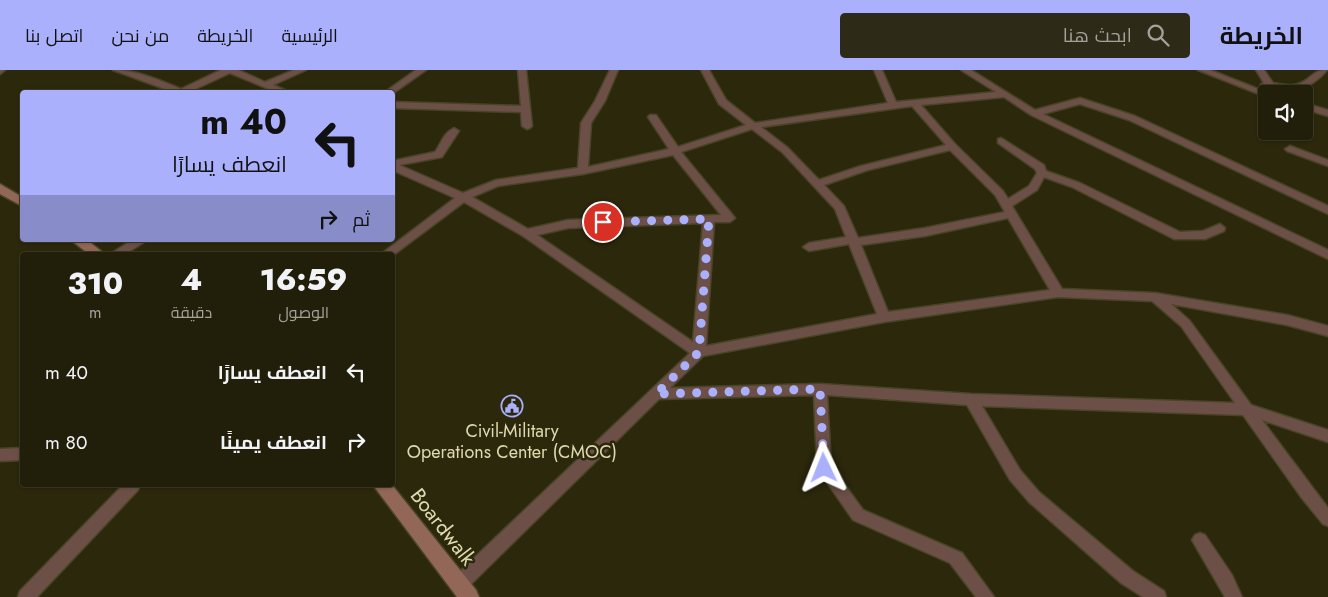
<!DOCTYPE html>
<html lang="ar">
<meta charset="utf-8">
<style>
body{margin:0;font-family:Jost,Cairo,sans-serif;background:#2d2b17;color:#f1f3f6;direction:rtl;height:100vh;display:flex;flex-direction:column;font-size:19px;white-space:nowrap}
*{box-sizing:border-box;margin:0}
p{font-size:16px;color:#a2a29c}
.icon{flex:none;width:28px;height:28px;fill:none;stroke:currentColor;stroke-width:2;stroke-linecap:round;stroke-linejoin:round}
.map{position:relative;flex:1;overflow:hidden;direction:ltr}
.panel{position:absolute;left:20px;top:182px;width:375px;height:235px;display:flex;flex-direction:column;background:#211e09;border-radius:5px;box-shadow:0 1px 4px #0004,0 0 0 1px #3e3c2a;direction:rtl}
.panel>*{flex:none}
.hud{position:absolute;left:20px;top:20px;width:375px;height:152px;border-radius:5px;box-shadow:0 1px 4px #0004,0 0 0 1px #3e3c2a;direction:rtl;background:#aab0fb;color:#111;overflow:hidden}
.controls{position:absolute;left:1258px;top:15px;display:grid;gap:10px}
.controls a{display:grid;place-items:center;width:55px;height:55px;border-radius:5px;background:#211e09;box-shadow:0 1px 4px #0004,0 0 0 1px #3e3c2a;font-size:25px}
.pin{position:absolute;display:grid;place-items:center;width:42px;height:42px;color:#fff;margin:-21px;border:2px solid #fff;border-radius:50%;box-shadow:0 1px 5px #0007}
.me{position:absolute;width:55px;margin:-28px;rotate:358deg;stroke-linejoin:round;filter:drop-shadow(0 0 4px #0008)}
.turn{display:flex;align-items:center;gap:18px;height:105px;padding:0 25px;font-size:22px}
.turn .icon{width:65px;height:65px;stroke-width:2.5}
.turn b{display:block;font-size:35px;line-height:42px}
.then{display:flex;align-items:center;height:48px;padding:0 25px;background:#0003;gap:10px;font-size:19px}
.eta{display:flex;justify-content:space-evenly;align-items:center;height:85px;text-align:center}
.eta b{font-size:30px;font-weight:800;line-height:35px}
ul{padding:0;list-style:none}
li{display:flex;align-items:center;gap:15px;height:70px;padding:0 25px}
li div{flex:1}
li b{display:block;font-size:19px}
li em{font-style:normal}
header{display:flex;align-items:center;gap:30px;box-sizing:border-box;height:70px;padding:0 25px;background:#aab0fb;color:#111}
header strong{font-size:24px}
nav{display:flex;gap:28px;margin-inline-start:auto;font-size:18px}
.search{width:350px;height:45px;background:#2d2b17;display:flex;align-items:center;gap:12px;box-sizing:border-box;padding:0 18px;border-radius:5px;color:#a2a29c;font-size:19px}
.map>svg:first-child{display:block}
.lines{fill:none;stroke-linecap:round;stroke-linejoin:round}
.street-casing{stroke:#494426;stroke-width:3}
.secondary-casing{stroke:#494426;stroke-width:3}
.street{fill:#6c5047;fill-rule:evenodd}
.secondary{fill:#926757;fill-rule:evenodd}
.route{stroke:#aab0fb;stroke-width:9;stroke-dasharray:0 16.2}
.labels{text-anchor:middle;stroke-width:5;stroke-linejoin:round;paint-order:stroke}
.poi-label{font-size:18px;fill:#dfd9b0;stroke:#2c280c}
.near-street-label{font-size:21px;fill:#dfd9b0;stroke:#2c280c}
</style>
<header>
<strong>الخريطة</strong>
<div class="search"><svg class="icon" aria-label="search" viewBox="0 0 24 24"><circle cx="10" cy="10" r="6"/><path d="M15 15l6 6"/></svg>ابحث هنا</div>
<nav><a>الرئيسية</a><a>الخريطة</a><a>من نحن</a><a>اتصل بنا</a></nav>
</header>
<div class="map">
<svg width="1328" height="527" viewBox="0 0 1328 527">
<rect width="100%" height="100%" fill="#2c280c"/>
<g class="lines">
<g class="street-casing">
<path id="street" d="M 0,0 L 5,0 L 0,4 Z
M 113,0 C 137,0 159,10 181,19 L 221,0 L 238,0 L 265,12 L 294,0 L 306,0 L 273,15 L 285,20 L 286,22 L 276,22 L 230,3 L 189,22 L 173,22 Z
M 416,0 L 426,0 L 392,24 L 385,22 Z
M 518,0 L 526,0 L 532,56 L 530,58 L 527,59 L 522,56 L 521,42 L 392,38 L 392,32 L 521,36 Z
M 610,0 L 618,0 L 605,31 L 591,53 L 588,97 L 669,79 L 648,47 L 650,45 L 656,45 L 678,77 L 746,55 L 719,34 L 701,0 L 709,0 L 726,30 L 755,53 L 888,33 L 874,0 L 882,0 L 896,32 L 996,22 L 961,0 L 971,0 L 1035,40 L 1080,28 L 1135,46 L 1328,136 L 1328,144 L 1129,50 L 1080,34 L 1043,44 L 1328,180 L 1328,189 L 1031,45 L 1004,27 L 921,35 L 955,74 L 1003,121 L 1008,129 L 1029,116 L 1037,103 L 1035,99 L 998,73 L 998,69 L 1001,68 L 1044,95 L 1046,101 L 1080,113 L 1180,162 L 1203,161 L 1220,154 L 1225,158 L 1224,161 L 1205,169 L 1174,169 L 1072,117 L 1044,107 L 1037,120 L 1012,136 L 1062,219 L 1155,223 L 1287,245 L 1328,256 L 1328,266 L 1287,255 L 1171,234 L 1189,250 L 1251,335 L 1328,360 L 1328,372 L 1262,350 L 1328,438 L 1328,456 L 1323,454 L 1301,427 L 1243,345 L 982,336 L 1020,400 L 1039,422 L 1133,501 L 1164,521 L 1166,527 L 1143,527 L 1121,513 L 1029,432 L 1010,410 L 967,335 L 827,325 L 831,396 L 863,440 L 962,483 L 994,527 L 976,527 L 950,493 L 853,450 L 817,398 L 814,325 L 659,329 L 465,520 L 459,522 L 453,520 L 451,514 L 453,508 L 690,283 L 523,166 L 464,132 L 392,186 L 380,185 L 455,128 L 392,100 L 392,91 L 435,82 C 441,74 443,63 454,58 L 459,61 L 442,87 L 399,95 L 463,123 L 496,110 L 578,98 L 581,53 L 595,31 ZM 912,36 L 946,75 L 861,96 L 819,110 L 788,78 L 761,57 ZM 752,59 L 782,82 L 835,139 L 846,167 L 809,173 L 803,177 L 809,181 L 849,174 L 877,244 L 706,276 L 714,152 L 730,152 L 735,148 L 681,82 ZM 950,80 L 995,125 L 1005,142 L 925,158 L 858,168 L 844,136 L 824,115 L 868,100 ZM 673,85 L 721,145 L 568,150 L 528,159 L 472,127 L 498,116 L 583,104 ZM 1008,148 L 1050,220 L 888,242 L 861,175 L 925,166 ZM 703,153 L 693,272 L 537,165 L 568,158 ZM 1058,227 L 1152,231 L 1181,256 L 1235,333 L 971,324 L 820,314 L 670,318 L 703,286 L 884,252 Z
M 1198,0 L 1210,0 L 1271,24 L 1264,26 Z
M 1256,0 L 1264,0 L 1273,13 C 1281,14 1290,17 1298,14 C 1311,10 1312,0 1327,0 C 1308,23 1288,22 1261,18 L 1261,14 L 1264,13 Z
M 1304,33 L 1328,40 L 1328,46 L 1304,39 Z
M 1290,76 L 1328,90 L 1328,96 L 1287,81 L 1285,79 Z
M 132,170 L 147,170 L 124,185 L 109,185 Z
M 22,378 L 22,390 L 0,391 L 0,379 Z
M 123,415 L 140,415 L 138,420 L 37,527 L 18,527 L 20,521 Z
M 1200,463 L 1205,465 L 1232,505 L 1242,527 L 1225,527 L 1192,470 L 1195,465 Z"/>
</g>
<g class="secondary-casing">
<path id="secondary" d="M 0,114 L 22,127 L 22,136 L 0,124 Z
M 71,170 L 87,170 L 106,185 L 90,185 Z
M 373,415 L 392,415 L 476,520 L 479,527 L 457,527 Z"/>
</g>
<use href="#street" class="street"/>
<use href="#secondary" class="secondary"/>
</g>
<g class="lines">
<path class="route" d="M 603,152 L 709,149 L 699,282 L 656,324 L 820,319 L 824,398"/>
</g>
<defs>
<g id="civic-ring" transform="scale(1.125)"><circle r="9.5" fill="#2c280c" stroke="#aab0fb" stroke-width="1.5"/><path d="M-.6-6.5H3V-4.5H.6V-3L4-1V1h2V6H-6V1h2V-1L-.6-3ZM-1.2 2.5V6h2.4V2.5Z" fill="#aab0fb"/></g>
</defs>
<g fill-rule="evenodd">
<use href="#civic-ring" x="512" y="336"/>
</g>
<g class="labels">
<g class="poi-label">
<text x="512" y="367">Civil-Military<tspan x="512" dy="21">Operations Center (CMOC)</tspan></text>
</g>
<g class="near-street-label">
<text transform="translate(443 457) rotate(52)" y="7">Boardwalk</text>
</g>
</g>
</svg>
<div class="controls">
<a><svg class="icon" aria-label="sound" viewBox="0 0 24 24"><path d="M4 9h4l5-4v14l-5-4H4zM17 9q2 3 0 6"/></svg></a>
</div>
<div class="pin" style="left:603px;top:152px;background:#d93025"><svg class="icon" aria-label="arrive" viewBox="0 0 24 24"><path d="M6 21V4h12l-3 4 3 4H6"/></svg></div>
<svg class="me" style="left:824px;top:398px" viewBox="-20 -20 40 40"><path d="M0-17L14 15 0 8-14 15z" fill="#aab0fb" stroke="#fff" stroke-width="4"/></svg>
<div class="hud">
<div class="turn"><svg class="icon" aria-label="left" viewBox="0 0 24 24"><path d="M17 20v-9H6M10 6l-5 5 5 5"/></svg><div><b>40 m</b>انعطف يسارًا</div></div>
<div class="then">ثم<svg class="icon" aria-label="right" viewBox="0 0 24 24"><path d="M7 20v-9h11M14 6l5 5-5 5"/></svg></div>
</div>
<section class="panel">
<div class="eta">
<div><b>16:59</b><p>الوصول</p></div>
<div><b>4</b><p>دقيقة</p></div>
<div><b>310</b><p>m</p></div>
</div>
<ul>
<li><svg class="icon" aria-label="left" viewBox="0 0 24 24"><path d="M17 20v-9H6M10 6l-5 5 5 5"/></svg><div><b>انعطف يسارًا</b></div><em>40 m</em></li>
<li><svg class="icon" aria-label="right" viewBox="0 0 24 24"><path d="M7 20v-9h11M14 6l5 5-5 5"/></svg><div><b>انعطف يمينًا</b></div><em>80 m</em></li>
</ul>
</section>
</div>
